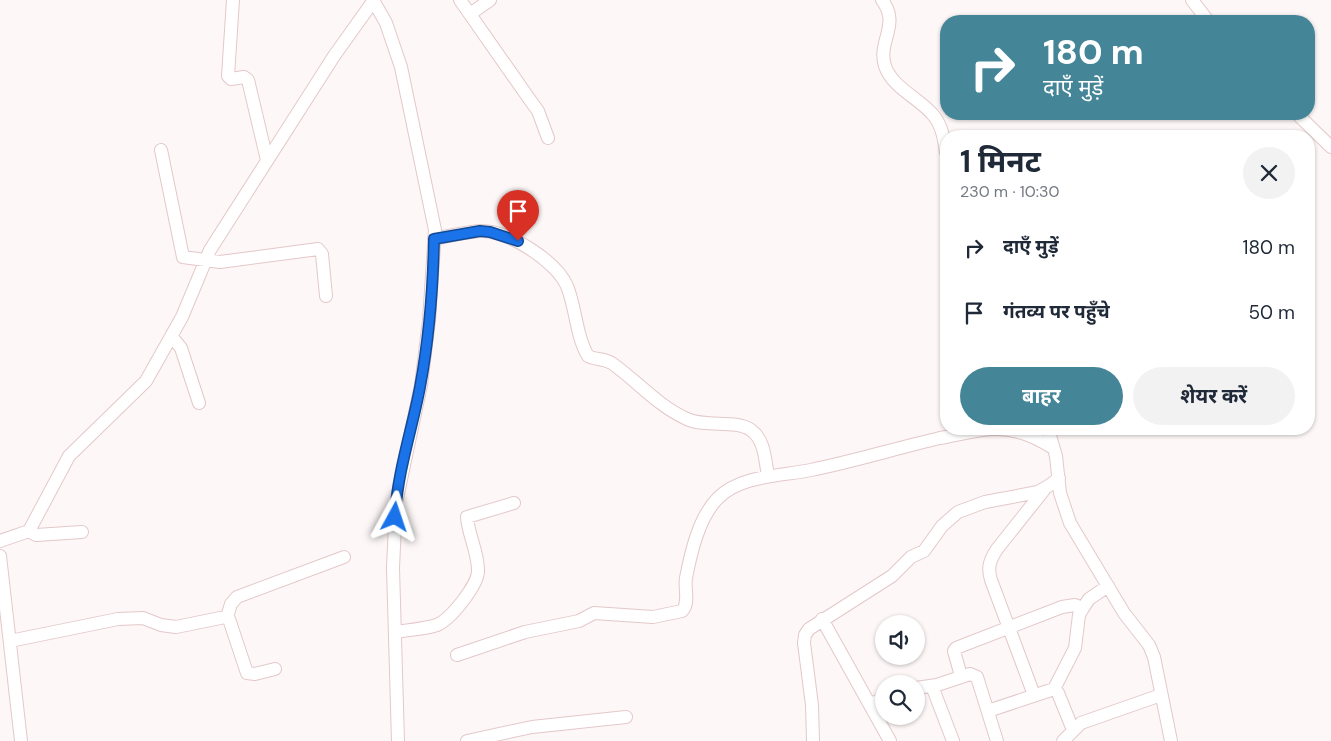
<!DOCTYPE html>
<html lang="hi">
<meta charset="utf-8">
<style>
body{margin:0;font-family:"DM Sans","Noto Sans Devanagari",sans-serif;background:#f2f2f3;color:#1f2937;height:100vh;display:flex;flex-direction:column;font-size:19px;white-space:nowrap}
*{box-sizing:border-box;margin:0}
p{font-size:16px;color:#747a83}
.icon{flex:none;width:28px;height:28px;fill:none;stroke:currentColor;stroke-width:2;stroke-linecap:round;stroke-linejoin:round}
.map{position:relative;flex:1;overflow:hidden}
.side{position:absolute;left:940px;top:130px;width:375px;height:305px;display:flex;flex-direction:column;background:#fff;border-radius:20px;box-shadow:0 1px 4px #0004}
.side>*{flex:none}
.top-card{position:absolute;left:940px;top:15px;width:375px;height:105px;border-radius:20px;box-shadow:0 1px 4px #0004;background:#448598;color:#fff;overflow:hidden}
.buttons{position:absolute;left:875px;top:615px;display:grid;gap:10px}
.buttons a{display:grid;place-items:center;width:50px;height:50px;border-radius:50%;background:#fff;box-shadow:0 1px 4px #0004;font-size:25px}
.pin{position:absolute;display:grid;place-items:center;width:42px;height:42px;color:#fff;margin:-51px -21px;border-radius:50% 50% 50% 0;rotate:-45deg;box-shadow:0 0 5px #0007}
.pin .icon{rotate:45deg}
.me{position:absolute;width:55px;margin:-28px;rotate:5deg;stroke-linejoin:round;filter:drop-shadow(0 0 4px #0008)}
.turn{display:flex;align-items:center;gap:18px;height:105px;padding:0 20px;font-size:22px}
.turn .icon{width:65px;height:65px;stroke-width:2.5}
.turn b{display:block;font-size:35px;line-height:42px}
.round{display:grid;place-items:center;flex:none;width:52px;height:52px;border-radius:26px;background:#f2f2f3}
.overview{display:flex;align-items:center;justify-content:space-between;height:85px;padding:0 20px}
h1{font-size:30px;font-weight:700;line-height:38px}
.action{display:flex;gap:10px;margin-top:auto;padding:10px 20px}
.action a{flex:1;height:58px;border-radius:30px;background:#448598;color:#fff;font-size:20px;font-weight:700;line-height:58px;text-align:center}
.action a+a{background:#f2f2f3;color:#1f2937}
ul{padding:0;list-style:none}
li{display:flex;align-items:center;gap:15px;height:65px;padding:0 20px}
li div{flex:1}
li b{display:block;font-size:19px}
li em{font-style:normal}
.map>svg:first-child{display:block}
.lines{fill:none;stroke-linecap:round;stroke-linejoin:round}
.minor-casing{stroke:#e4c8c9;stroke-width:14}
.minor{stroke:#fff;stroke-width:12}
.route-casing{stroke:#114b97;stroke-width:12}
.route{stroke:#1a73e8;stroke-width:9}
</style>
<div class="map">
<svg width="1331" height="741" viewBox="0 0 1331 741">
<rect width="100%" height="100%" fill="#fdf7f7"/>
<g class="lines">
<g class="minor-casing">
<path id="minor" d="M 233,0 L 228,76 L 231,79 L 244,77 L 248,80 L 267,160
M 373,0 L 386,23 L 401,67 L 435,230 L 429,321 L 421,385 L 396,503 L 393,568 L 398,741
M 460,0 L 530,100 L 538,111 L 548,138
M 882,0 C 901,25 877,41 885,66 C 893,89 920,98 934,116 C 942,126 944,139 946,152
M 1192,0 L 1208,21
M 470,14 L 490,0
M 1297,114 L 1331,147
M 161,150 L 183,257 L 220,262 L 318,249 L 322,254 L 326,296
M 434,239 C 449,236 465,232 480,231 C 508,230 556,261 567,286 C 576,308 576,336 588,356 C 595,360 605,358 613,364 C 638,382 658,406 687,419 C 707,428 735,419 751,430 C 765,440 765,460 768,476
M 172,337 L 181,348 L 199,403
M 1048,429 L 1056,456 L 1060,493 L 1070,523 L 1124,613 L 1149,645 L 1154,657 L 1171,741
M 29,531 L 36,535 L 82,532
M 0,541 L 29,531 L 69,456 L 146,381 L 182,317 L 210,250 L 334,56 L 374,0
M 0,556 L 21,741
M 227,617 L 231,604 L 237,597 L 344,557
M 822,619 L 890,741
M 395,632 C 408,630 425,629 437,625 C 451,619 479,584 478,570 C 478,552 468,534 467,517 L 514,503
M 10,641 L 118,619 L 143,618 L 161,625 L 176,627 L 225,617 L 229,619 L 247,673 L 255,674 L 275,669
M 457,655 L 525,632 L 579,621 L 594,613 L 653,617 L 682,611 C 690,603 684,588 686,578 C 691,552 699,517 718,498 C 741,475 782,476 811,470 C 855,461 897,448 940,438 C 957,435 975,430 993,429 C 1014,428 1036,437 1053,448
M 961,676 L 954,651 L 956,648 L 1062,607 L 1075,605 L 1083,608
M 932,686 L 953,741
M 916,688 L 937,685 L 970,674 L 977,677 L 997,741
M 1054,689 L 1075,648 L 1079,615 L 1083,608 L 1089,599 L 1108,586
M 1034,695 L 991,580 C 987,567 990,560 997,549 L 1044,490
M 871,704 L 884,698
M 988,711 L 1054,689 L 1058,693 L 1073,730
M 467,741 L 532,727 L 626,717
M 813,741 L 812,705 L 804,643 L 805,635 L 809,629 L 892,576 L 911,557 L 924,551 L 942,526 L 958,512 L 985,502 L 1038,492 L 1050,485 L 1059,478
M 1063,741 L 1081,723 L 1161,695"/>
</g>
<use href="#minor" class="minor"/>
</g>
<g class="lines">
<g class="route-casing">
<path id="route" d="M 395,517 C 397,473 412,430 420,387 C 429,339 433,288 434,239 L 480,231 L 490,232 L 518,241"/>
</g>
<use href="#route" class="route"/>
</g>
</svg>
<div class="buttons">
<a><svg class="icon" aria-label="sound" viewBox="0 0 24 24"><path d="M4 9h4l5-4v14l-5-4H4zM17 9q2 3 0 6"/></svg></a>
<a><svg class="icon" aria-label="search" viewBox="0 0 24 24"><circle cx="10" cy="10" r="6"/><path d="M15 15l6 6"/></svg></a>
</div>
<div class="pin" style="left:518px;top:241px;background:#d93025"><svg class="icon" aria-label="arrive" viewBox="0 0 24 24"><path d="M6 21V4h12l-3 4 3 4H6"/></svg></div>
<svg class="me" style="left:395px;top:517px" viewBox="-20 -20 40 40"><path d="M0-17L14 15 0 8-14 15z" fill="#1a73e8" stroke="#fff" stroke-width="4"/></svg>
<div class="top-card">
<div class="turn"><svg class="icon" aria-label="right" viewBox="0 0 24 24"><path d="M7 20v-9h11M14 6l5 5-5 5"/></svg><div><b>180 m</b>दाएँ मुड़ें</div></div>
</div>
<section class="side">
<div class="overview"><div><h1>1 मिनट</h1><p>230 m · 10:30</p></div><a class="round"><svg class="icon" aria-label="close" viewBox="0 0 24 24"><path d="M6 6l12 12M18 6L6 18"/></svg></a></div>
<ul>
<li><svg class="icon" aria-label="right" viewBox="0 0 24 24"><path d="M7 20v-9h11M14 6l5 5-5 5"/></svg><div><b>दाएँ मुड़ें</b></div><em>180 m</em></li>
<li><svg class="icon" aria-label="arrive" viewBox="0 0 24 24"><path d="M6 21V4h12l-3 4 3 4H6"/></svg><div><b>गंतव्य पर पहुँचे</b></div><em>50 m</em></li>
</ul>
<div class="action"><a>बाहर</a><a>शेयर करें</a></div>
</section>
</div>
